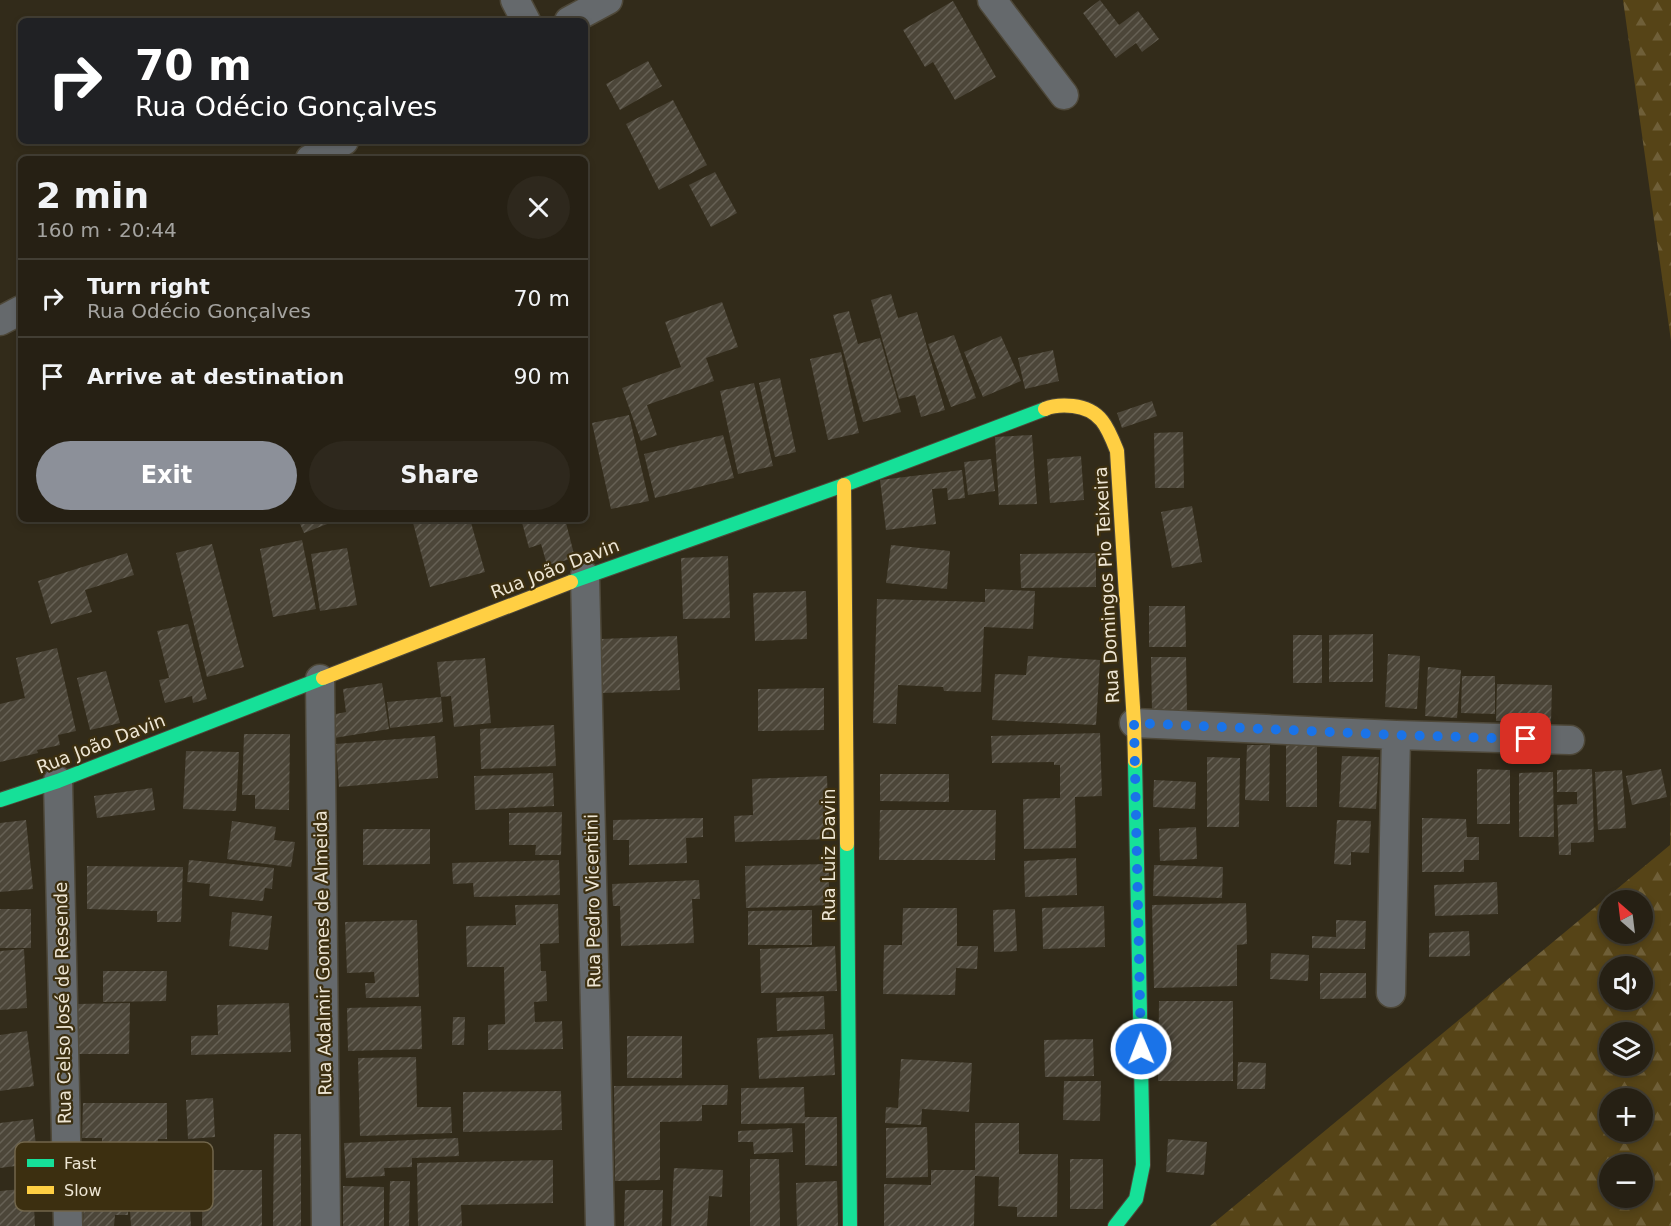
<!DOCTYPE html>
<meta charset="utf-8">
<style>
body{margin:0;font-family:"DejaVu Sans",sans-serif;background:#2e281d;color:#f1f3f6;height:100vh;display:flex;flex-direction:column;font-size:22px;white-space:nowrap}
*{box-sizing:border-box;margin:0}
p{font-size:20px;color:#a4a3a0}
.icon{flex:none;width:33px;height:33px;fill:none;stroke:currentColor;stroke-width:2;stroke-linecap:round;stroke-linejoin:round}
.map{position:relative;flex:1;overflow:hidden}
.sheet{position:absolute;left:18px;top:156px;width:570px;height:366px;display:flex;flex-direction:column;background:#262014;border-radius:9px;box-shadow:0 3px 9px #0003,0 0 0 2px #423e34}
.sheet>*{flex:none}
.top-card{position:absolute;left:18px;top:18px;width:570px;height:126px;border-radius:9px;box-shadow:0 3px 9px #0003,0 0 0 2px #423e34;background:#202124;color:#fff;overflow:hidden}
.needle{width:39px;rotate:332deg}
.fabs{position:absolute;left:1599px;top:890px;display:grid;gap:12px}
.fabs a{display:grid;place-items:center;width:54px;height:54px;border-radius:50%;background:#262014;box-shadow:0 3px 9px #0003,0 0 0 2px #423e34;font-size:30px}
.pin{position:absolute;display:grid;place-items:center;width:51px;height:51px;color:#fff;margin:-26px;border-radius:12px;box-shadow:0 3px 9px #0006}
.me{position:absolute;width:66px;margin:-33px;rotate:359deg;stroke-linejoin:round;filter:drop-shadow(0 0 4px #0008)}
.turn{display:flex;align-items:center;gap:21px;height:126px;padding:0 18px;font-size:27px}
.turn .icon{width:78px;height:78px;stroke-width:2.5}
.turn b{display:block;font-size:42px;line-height:51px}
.round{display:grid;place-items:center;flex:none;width:63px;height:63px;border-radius:32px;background:#2e281d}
.head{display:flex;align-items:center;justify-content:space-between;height:102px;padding:0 18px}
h1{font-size:36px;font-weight:800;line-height:45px}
.action{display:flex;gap:12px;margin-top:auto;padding:12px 18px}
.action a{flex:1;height:69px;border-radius:36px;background:#8c9099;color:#fff;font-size:24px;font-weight:800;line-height:69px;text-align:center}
.action a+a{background:#2e281d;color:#f1f3f6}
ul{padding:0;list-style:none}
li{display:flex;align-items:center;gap:18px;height:78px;padding:0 18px;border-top:2px solid #423e34}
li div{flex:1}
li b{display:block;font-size:22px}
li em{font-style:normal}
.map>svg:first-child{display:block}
.forest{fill:url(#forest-firs);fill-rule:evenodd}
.building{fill:url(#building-hatch)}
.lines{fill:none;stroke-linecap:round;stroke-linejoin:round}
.street-casing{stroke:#4e4839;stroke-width:31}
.fast-casing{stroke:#4e4839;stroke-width:16}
.slow-casing{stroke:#4e4839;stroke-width:16}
.street{stroke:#65696c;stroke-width:28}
.fast{stroke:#16e098;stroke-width:14}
.slow{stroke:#ffcf43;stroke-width:14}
.route{stroke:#1a73e8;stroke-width:10;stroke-dasharray:0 18}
.labels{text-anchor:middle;stroke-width:4.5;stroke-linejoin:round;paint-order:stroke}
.street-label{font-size:18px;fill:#eee6d4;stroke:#3c2f10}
.key{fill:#3c2f10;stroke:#71664b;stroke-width:1.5}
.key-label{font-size:16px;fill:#eee6d4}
</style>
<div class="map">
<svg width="1671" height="1226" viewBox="0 0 1671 1226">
<defs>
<pattern id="forest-firs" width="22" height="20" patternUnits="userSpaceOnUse" patternTransform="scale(1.5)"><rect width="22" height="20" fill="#564417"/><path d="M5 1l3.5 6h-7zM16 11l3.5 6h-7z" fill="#6f5f38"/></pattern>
<pattern id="building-hatch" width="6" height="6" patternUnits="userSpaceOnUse" patternTransform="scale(1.5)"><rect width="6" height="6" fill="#4c4639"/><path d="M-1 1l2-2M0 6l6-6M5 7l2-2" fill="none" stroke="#666155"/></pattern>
</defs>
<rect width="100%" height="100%" fill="#322b1a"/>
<path class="forest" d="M 1623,0 L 1671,0 L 1671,341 Z
M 1671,778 L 1671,1226 L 1210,1226 L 1670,845 ZM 1610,900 L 1642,900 L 1642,933 L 1610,933 ZM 1610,966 L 1642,966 L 1642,999 L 1610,999 ZM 1610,1032 L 1642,1032 L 1642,1065 L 1610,1065 ZM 1610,1098 L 1642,1098 L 1642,1131 L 1610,1131 ZM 1610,1164 L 1642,1164 L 1642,1197 L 1610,1197 Z"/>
<path class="building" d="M 1100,0 L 1119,25 L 1138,11 L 1159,39 L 1142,52 L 1136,43 L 1116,58 L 1083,13 Z
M 953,1 L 996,77 L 955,100 L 933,62 L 925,67 L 903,30 Z
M 648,61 L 662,86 L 620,110 L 606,84 Z
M 673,100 L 707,165 L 659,190 L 626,124 Z
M 715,172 L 737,213 L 711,227 L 689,185 Z
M 891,294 L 898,318 L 917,312 L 945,410 L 921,417 L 915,395 L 899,399 L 871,300 Z
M 722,302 L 738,347 L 706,358 L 714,381 L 647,405 L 657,435 L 641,441 L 622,388 L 681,367 L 665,322 Z
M 849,311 L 858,344 L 880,338 L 901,412 L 863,422 L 833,315 Z
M 954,335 L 976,398 L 951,407 L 928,344 Z
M 1001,336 L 1021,381 L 983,397 L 964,352 Z
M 1053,350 L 1059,381 L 1025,389 L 1018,358 Z
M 841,352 L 859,433 L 828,440 L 810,359 Z
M 780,378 L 796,452 L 775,457 L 759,383 Z
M 754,383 L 773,466 L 738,474 L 720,391 Z
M 1152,401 L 1157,416 L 1122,428 L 1117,413 Z
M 629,415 L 649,501 L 611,509 L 592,423 Z
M 1183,432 L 1184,488 L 1155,488 L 1154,433 Z
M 723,435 L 734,478 L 655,498 L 644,454 Z
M 1032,435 L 1037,504 L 999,505 L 995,437 Z
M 1081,456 L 1084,500 L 1050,503 L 1047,459 Z
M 991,459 L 995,491 L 968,495 L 964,462 Z
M 962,470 L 965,498 L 948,500 L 947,488 L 932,489 L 936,524 L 886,530 L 880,480 Z
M 1192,506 L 1202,562 L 1172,568 L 1161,512 Z
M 298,519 L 340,519 L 304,533 Z
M 412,519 L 470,519 L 485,572 L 430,587 Z
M 521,519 L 565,519 L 575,558 L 547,565 L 541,544 L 529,548 Z
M 302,540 L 316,609 L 273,617 L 260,549 Z
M 212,544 L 244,667 L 207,677 L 176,553 Z
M 891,545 L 950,551 L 947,589 L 886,583 Z
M 347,548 L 357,605 L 320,611 L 311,554 Z
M 127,553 L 134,575 L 85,590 L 92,612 L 51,624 L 38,581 Z
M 1096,553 L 1096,587 L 1021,588 L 1020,554 Z
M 728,556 L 730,618 L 683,619 L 681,558 Z
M 985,589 L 1035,591 L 1033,629 L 984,627 L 981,692 L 944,691 L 943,687 L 898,685 L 896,724 L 873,723 L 877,599 L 985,602 Z
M 806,591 L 807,639 L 755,641 L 753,593 Z
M 1149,606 L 1185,606 L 1186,647 L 1149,647 Z
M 188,624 L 207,699 L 193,703 L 192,696 L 165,703 L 159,680 L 169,678 L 157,631 Z
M 1373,634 L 1373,682 L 1329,682 L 1329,635 Z
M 1293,635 L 1322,635 L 1322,683 L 1293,683 Z
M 677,636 L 680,690 L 603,693 L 601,639 Z
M 57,648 L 76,731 L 58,735 L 60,745 L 37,750 L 38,753 L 0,762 L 0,704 L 25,698 L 16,658 Z
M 1388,654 L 1420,656 L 1417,709 L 1385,707 Z
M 1028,656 L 1100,660 L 1096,725 L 992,720 L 995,674 L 1026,675 Z
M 1151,657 L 1186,657 L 1187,710 L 1152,711 Z
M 485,658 L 491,723 L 454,727 L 451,696 L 441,697 L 437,662 Z
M 1428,667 L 1461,670 L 1457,718 L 1425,716 Z
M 106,671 L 120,723 L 90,730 L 77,678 Z
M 1462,676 L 1495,676 L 1495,714 L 1461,713 Z
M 382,683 L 389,729 L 334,738 L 331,715 L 346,712 L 343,689 Z
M 1497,684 L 1552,685 L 1551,722 L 1496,721 Z
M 824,688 L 824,730 L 758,731 L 758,689 Z
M 441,697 L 443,722 L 390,728 L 387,702 Z
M 554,725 L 556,766 L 481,769 L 480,729 Z
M 1100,733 L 1102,796 L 1075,797 L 1076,848 L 1024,849 L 1023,799 L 1060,798 L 1060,765 L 1054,765 L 1054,762 L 992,763 L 991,736 Z
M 244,734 L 290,734 L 289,810 L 255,809 L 255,795 L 242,795 Z
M 435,736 L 438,778 L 339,787 L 336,744 Z
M 1247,745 L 1270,745 L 1269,801 L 1245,800 Z
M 1286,745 L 1317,745 L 1317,807 L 1286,807 Z
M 186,751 L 239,752 L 236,811 L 183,809 Z
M 1342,756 L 1379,757 L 1376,809 L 1339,807 Z
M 1207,757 L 1240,758 L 1239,827 L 1207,827 Z
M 1477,769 L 1510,770 L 1510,824 L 1477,824 Z
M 1592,769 L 1594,842 L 1571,843 L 1571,855 L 1559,855 L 1557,805 L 1577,804 L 1577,792 L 1557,792 L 1557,770 Z
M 1661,769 L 1667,797 L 1632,805 L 1626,776 Z
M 1622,770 L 1626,828 L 1598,830 L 1595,772 Z
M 1553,772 L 1554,837 L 1519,837 L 1519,773 Z
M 553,773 L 554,806 L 475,810 L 474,776 Z
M 880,774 L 949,774 L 949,802 L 880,801 Z
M 827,776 L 829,839 L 735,842 L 734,816 L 753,815 L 752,779 Z
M 1154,780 L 1196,782 L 1195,809 L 1153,807 Z
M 152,788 L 155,810 L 97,818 L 94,796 Z
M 880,810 L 996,810 L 995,860 L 879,860 Z
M 562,812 L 561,855 L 535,855 L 536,845 L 509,845 L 509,813 Z
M 703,818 L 703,837 L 686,838 L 687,863 L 629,865 L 629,840 L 613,840 L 613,820 Z
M 1422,818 L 1466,819 L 1467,837 L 1479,837 L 1479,860 L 1464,860 L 1464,872 L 1422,872 Z
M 26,820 L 33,889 L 0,892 L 0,823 Z
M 1337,820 L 1371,821 L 1369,853 L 1351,852 L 1351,865 L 1334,864 Z
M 232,821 L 276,827 L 274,840 L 295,842 L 291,867 L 227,859 Z
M 1196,827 L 1197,859 L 1160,861 L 1159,829 Z
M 363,829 L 430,829 L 430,864 L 363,865 Z
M 1076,858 L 1077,895 L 1025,897 L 1024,861 Z
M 189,860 L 274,868 L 272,889 L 265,888 L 263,901 L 209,896 L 210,884 L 187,882 Z
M 559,860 L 560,895 L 474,897 L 473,883 L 453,884 L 452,863 Z
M 829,864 L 829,905 L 746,908 L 745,866 Z
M 1154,865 L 1223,867 L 1222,898 L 1153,896 Z
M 87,866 L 183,867 L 181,922 L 157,922 L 157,911 L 87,909 Z
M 699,880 L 700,899 L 692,899 L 694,943 L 621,946 L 620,906 L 613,906 L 612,884 Z
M 1497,882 L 1498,914 L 1435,916 L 1434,885 Z
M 1246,903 L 1247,944 L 1237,945 L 1237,986 L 1154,988 L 1152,905 Z
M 558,904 L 559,943 L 540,944 L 541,971 L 546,971 L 547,1001 L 534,1002 L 535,1022 L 562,1021 L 563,1049 L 488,1050 L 488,1025 L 505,1024 L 504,967 L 467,967 L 466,926 L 516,925 L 515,905 Z
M 1104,906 L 1105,947 L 1043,949 L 1042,908 Z
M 903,908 L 957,908 L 957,946 L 978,946 L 977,969 L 956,968 L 955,995 L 883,994 L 884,945 L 902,945 Z
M 0,909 L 31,909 L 31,948 L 0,948 Z
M 1015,909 L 1017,951 L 994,952 L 993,910 Z
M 812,910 L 812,945 L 748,945 L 748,911 Z
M 232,912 L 272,916 L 268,950 L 229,946 Z
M 417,920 L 419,997 L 366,998 L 365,983 L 375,983 L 374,972 L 347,973 L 345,922 Z
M 1336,920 L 1366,921 L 1365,949 L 1312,948 L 1312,936 L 1336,937 Z
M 1469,931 L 1470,956 L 1429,957 L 1429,933 Z
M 835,946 L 837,991 L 761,993 L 760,949 Z
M 24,949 L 27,1008 L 0,1010 L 0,951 Z
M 1271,953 L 1309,955 L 1308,981 L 1270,979 Z
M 103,971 L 167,971 L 166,1001 L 103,1002 Z
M 1320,973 L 1366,973 L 1366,998 L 1320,999 Z
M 824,996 L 825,1029 L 777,1031 L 776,998 Z
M 1159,1001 L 1233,1001 L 1233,1081 L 1158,1081 Z
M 130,1003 L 129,1054 L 76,1054 L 77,1004 Z
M 289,1003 L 291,1052 L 191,1055 L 191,1036 L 218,1035 L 217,1005 Z
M 421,1006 L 422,1049 L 348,1051 L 347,1008 Z
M 453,1017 L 465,1017 L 464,1045 L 452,1045 Z
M 27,1031 L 34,1086 L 0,1091 L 0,1035 Z
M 833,1034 L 835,1075 L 759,1079 L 757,1038 Z
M 627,1036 L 682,1036 L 682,1078 L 627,1078 Z
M 1093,1039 L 1094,1076 L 1045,1077 L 1044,1040 Z
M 416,1057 L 417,1107 L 451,1107 L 452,1133 L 360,1136 L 358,1058 Z
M 901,1059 L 972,1063 L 969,1112 L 922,1109 L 921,1125 L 885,1123 L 886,1107 L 898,1108 Z
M 1238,1062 L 1266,1063 L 1265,1089 L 1237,1089 Z
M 1064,1081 L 1101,1081 L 1100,1121 L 1063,1120 Z
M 728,1085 L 727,1105 L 702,1105 L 702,1121 L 660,1122 L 660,1180 L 615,1181 L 614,1086 Z
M 804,1087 L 805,1123 L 741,1124 L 741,1088 Z
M 561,1091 L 562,1130 L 463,1132 L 463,1092 Z
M 213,1098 L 215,1137 L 188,1139 L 186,1100 Z
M 83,1103 L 167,1103 L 167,1139 L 158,1139 L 158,1162 L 129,1161 L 128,1215 L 115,1215 L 114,1226 L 83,1226 L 84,1195 L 78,1195 L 78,1155 L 102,1156 L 102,1138 L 82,1138 Z
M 805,1117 L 837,1117 L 837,1166 L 805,1165 Z
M 33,1119 L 38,1163 L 0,1168 L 0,1123 Z
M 975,1123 L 1019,1123 L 1019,1154 L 1058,1154 L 1057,1217 L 1017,1217 L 1017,1207 L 998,1206 L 999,1177 L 975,1176 L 974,1226 L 884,1226 L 884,1184 L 931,1185 L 931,1170 L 975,1170 Z
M 927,1127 L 928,1177 L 886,1178 L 886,1128 Z
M 792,1128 L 793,1152 L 754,1154 L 753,1142 L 738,1142 L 738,1131 Z
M 274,1134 L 301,1134 L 301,1226 L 273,1226 Z
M 458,1138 L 459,1156 L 412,1158 L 412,1167 L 384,1168 L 385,1176 L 346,1178 L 344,1143 Z
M 1168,1139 L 1207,1142 L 1204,1175 L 1166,1172 Z
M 750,1159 L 779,1159 L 780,1226 L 750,1226 Z
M 1070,1159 L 1103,1159 L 1103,1209 L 1070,1209 Z
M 553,1160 L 553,1203 L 461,1205 L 462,1226 L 418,1226 L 417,1163 Z
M 187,1162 L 191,1226 L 131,1226 L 129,1196 L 162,1194 L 160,1164 Z
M 674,1168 L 723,1170 L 722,1197 L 709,1196 L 707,1226 L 671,1226 Z
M 203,1170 L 262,1170 L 262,1226 L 202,1226 Z
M 390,1181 L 410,1181 L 409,1226 L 389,1226 Z
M 837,1181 L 838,1226 L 797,1226 L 796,1183 Z
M 343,1186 L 384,1187 L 384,1226 L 343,1226 Z
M 33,1188 L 35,1226 L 0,1226 L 0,1191 Z
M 625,1190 L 663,1190 L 662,1226 L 624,1226 Z"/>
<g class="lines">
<g class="street-casing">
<path id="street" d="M 515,0 L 526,21
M 992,0 L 1064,95
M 569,21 L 608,0
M 310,159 L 344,141
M 0,321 L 21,310
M 585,576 L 600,1226
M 320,679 L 326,1226
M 1134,723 L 1396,735 L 1570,740
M 58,781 L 68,1226
M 1391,993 L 1396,735"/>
</g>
<g class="fast-casing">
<path id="fast" d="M 571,582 L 844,485 L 1045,409
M 0,800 L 58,781 L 323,678
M 847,844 L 850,1226
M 1115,1226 L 1136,1199 L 1143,1165 L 1135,761"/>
</g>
<g class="slow-casing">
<path id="slow" d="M 1045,409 C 1054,405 1063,405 1073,406 C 1101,409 1108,428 1117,451 L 1134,723 L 1135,761
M 844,485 L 847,844
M 323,678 L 571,582"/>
</g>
<use href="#street" class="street"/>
<use href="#fast" class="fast"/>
<use href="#slow" class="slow"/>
</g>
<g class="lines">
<path class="route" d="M 1141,1049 L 1134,723 L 1396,735 L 1526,739"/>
</g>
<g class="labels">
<g class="street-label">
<text transform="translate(555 569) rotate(-21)" y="6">Rua João Davin</text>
<text transform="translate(1107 585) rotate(-93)" y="6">Rua Domingos Pio Teixeira</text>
<text transform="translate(101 744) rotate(-21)" y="6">Rua João Davin</text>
<text transform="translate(829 855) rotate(-90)" y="6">Rua Luiz Davin</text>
<text transform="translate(593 901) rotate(-91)" y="6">Rua Pedro Vicentini</text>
<text transform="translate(323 953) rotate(-91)" y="6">Rua Adalmir Gomes de Almeida</text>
<text transform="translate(63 1003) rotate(-91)" y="6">Rua Celso José de Resende</text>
</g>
</g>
<rect x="15" y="1142" width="198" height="69" rx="9" class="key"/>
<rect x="27" y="1159" width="27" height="8" fill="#16e098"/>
<rect x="27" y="1186" width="27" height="8" fill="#ffcf43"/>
<g class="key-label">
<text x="64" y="1169">Fast</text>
<text x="64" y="1196">Slow</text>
</g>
</svg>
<div class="fabs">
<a><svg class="needle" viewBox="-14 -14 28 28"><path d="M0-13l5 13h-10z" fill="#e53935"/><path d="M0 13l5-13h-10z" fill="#a4a3a0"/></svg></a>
<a><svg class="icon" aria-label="sound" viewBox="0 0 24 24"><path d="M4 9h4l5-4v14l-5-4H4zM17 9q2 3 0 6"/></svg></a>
<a><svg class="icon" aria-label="layers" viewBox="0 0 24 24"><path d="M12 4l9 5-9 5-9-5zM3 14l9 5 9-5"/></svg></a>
<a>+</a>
<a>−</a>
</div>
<div class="pin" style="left:1526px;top:739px;background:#d93025"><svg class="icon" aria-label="arrive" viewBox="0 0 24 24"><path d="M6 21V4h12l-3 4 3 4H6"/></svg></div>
<svg class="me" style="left:1141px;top:1049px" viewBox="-20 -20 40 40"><circle r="17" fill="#1a73e8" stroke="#fff" stroke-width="3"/><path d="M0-11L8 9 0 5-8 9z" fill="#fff"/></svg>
<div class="top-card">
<div class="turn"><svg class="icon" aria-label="right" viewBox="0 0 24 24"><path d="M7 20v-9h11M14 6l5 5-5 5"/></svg><div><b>70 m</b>Rua Odécio Gonçalves</div></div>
</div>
<section class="sheet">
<div class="head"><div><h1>2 min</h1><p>160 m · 20:44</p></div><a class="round"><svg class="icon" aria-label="close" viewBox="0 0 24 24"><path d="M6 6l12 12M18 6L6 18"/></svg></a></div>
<ul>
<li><svg class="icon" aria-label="right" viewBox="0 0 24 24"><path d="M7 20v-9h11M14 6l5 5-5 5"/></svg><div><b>Turn right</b><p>Rua Odécio Gonçalves</p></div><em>70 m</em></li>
<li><svg class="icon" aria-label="arrive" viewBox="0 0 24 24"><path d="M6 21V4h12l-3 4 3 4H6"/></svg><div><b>Arrive at destination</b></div><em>90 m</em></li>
</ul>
<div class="action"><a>Exit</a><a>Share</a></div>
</section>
</div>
